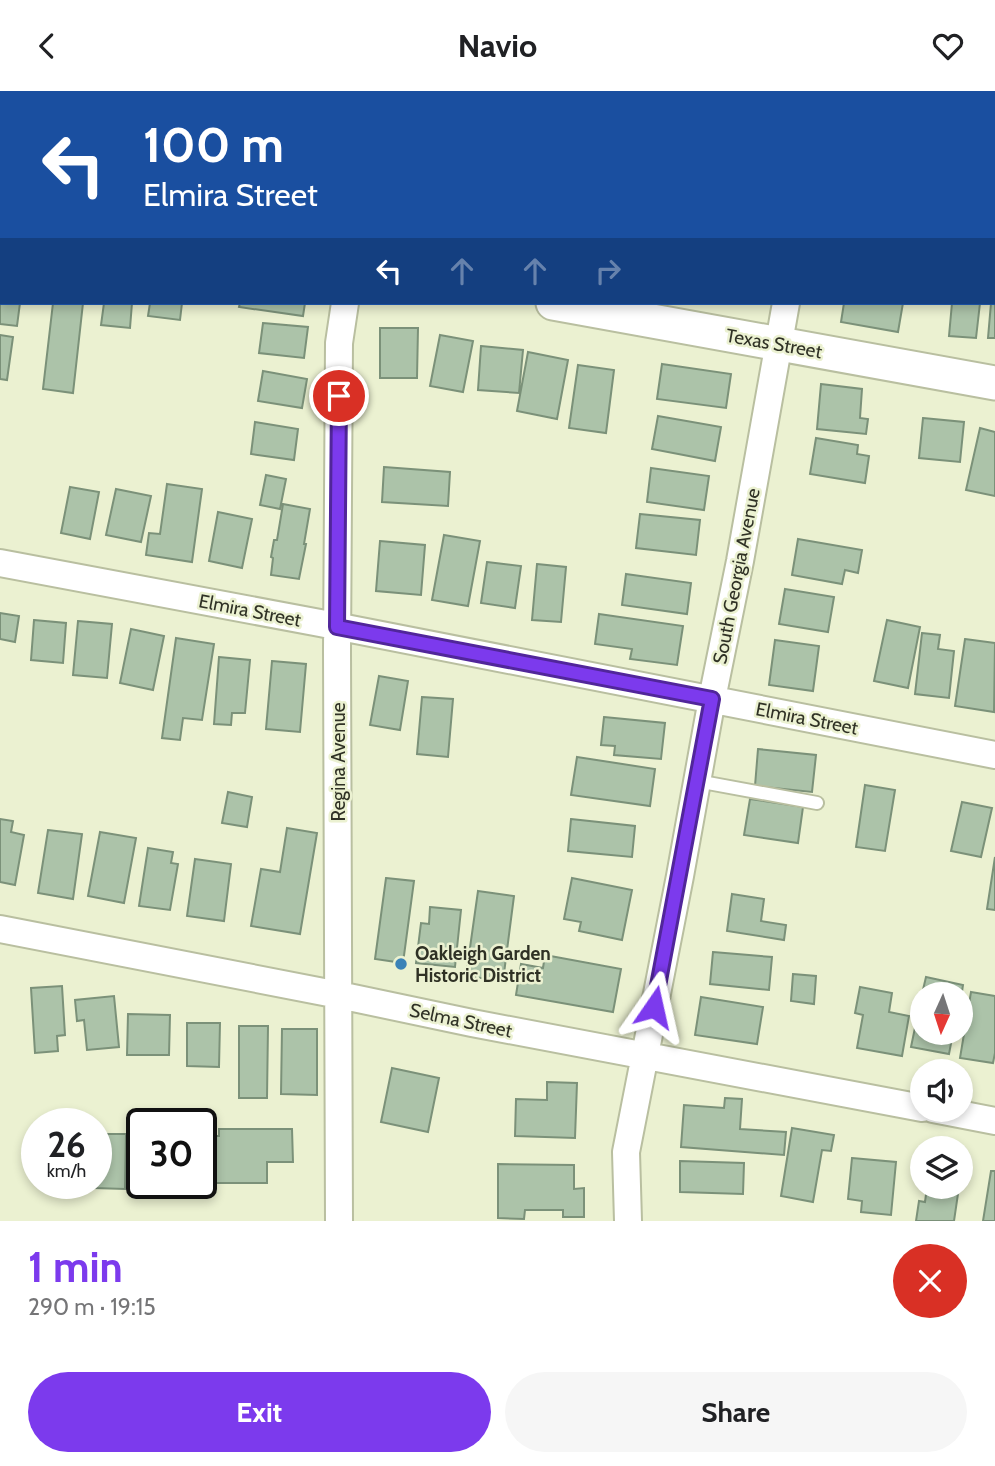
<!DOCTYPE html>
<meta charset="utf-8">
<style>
body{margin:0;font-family:Cabin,sans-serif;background:#f6f6f6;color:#202124;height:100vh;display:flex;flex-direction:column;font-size:26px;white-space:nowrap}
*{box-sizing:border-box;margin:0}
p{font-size:23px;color:#757577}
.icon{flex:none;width:38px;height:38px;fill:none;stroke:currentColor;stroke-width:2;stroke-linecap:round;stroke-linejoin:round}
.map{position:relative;height:1130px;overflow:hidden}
.panel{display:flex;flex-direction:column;background:#fff;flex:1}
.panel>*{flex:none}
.guide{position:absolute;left:0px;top:0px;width:996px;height:214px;box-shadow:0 4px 10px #0003;background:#1a4fa0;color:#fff;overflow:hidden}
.needle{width:46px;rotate:183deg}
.tools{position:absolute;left:910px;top:891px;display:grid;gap:14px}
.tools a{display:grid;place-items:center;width:63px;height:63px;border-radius:50%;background:#fff;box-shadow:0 4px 10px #0003;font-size:35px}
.speed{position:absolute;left:21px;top:1017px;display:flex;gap:14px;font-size:35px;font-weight:700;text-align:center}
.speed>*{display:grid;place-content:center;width:91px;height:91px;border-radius:50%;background:#fff;box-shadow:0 4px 10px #0003;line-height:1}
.speed small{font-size:18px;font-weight:400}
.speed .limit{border:4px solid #111;border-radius:10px;background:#fff;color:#111}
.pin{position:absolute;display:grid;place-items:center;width:60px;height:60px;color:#fff;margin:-30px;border:4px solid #fff;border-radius:50%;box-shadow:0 2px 7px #0007}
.me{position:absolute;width:77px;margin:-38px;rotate:11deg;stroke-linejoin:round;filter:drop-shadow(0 0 5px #0008)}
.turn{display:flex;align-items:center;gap:24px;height:147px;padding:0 28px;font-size:32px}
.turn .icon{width:91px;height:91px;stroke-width:2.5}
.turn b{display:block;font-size:49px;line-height:60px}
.lanes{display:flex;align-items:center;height:66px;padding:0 28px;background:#0003;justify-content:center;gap:35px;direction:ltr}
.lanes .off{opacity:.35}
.round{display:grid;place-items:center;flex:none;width:74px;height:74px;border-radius:37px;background:#f6f6f6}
.head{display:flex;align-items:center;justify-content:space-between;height:119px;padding:0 28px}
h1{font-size:42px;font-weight:800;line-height:52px;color:#7c3aed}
.action{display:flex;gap:14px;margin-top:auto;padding:14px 28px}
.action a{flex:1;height:80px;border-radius:42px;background:#7c3aed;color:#fff;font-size:28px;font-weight:800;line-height:80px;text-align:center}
.action a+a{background:#f6f6f6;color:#202124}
header{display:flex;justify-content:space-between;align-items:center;height:91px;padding:0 28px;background:#fff;font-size:32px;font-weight:800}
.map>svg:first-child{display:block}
.building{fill:#acc3a9;stroke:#7b9179;stroke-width:2}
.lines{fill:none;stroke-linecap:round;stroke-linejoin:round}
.service-casing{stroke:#b9bfa0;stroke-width:16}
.minor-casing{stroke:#b9bfa0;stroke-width:30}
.tertiary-casing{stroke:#b9bfa0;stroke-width:37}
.service{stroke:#fff;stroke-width:12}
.minor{stroke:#fff;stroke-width:26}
.tertiary{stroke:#fff;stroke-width:33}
.route-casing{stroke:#51269a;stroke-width:18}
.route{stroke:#7c3aed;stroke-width:12}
.poi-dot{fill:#3a82b7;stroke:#ebf1d1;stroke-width:2.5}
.labels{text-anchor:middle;stroke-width:5;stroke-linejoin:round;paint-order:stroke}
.street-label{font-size:19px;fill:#2f3125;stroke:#ebf1d1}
.poi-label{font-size:19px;font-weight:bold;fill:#2f3125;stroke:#ebf1d1;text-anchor:start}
</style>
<header><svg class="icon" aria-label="back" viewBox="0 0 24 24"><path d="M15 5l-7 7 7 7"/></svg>Navio<svg class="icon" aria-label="heart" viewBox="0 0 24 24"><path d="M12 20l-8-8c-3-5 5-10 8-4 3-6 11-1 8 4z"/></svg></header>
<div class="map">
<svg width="995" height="1130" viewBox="0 0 995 1130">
<rect width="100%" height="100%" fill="#ebf1d1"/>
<path class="building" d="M 0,190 L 2,190 L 2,212 L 20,212 L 17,235 L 0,233 Z
M 994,209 L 995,209 L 995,247 L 988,247 L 991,212 L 994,212 Z
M 53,212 L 83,212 L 73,302 L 43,298 Z
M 104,212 L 132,212 L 130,237 L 101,234 Z
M 150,212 L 182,212 L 180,229 L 148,225 Z
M 240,212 L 305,212 L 303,225 L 239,216 Z
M 844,212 L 903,212 L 898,241 L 841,231 Z
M 952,212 L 980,212 L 976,247 L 949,245 Z
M 263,232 L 308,236 L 304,267 L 259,262 Z
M 380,237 L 418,237 L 417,287 L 380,287 Z
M 0,244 L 13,246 L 7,289 L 0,288 Z
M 440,244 L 473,250 L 463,301 L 430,295 Z
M 481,255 L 523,259 L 519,302 L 478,299 Z
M 528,261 L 568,269 L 557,328 L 517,320 Z
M 662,273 L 731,283 L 726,317 L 657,308 Z
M 578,274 L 614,279 L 606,342 L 569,337 Z
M 263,280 L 307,288 L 302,317 L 258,310 Z
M 821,293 L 862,298 L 860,327 L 868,328 L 866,343 L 817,338 Z
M 658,325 L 721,336 L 715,370 L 652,358 Z
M 923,327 L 964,331 L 960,371 L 919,367 Z
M 255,331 L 298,338 L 294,369 L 251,363 Z
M 980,337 L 995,341 L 995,405 L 966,399 Z
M 816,347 L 858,354 L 857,363 L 869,365 L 865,392 L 810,383 Z
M 384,376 L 450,381 L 448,415 L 382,411 Z
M 651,377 L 709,385 L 704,419 L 647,411 Z
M 266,384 L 286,388 L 280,418 L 260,414 Z
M 167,393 L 202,398 L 192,471 L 146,464 L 149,442 L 160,443 Z
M 70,396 L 99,401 L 90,448 L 61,442 Z
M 116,398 L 151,405 L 141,451 L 106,444 Z
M 283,413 L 310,418 L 304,453 L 306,453 L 299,488 L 271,484 L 273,467 L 271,466 L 274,449 L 277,449 Z
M 218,421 L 252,428 L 242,477 L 209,470 Z
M 640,423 L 700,429 L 696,464 L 636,457 Z
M 444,444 L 480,450 L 468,515 L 432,509 Z
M 798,448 L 862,459 L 858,482 L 845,479 L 842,493 L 792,484 Z
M 380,450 L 425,454 L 421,504 L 376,500 Z
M 487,471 L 521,475 L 515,517 L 481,512 Z
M 537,473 L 566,476 L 561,531 L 532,529 Z
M 626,483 L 691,492 L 687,523 L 622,514 Z
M 785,498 L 834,506 L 828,541 L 779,533 Z
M 0,522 L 19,525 L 15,551 L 0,548 Z
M 599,523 L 683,535 L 677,574 L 630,568 L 632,558 L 595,553 Z
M 34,529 L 66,532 L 63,572 L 31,569 Z
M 887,529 L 920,536 L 908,597 L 874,590 Z
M 78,530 L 112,533 L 107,587 L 73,584 Z
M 131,538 L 164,545 L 153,599 L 120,592 Z
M 922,542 L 940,544 L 938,558 L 954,560 L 949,607 L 915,603 Z
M 176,547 L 214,553 L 202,629 L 183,627 L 180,649 L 162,647 Z
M 965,548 L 995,552 L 994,621 L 955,615 Z
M 775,549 L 819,555 L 813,600 L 769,594 Z
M 219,566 L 250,569 L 245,622 L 232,622 L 231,634 L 214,633 Z
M 272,570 L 306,573 L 300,641 L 266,638 Z
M 379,585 L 408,590 L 400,639 L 370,634 Z
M 422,606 L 453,608 L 448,666 L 417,663 Z
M 604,626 L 665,632 L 661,668 L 614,664 L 615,655 L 601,654 Z
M 758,658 L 816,664 L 812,701 L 755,695 Z
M 577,666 L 655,678 L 650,715 L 571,704 Z
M 865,694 L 895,699 L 885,760 L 856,756 Z
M 228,701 L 252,706 L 247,736 L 222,732 Z
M 750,708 L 803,716 L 798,752 L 744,744 Z
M 962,711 L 992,717 L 981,766 L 951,760 Z
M 0,728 L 13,730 L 11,741 L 24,744 L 15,794 L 0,791 Z
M 571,728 L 635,735 L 632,766 L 568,760 Z
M 287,737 L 317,742 L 300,843 L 251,835 L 261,778 L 280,781 Z
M 48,739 L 82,743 L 73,808 L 38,802 Z
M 100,741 L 136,747 L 124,812 L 88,805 Z
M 148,757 L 173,761 L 171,772 L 178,773 L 170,819 L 139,815 Z
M 995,766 L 995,819 L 987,818 Z
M 195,768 L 231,773 L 224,830 L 187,825 Z
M 386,787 L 414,790 L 403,872 L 375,868 Z
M 572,787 L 632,799 L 622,849 L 579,840 L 581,831 L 564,828 Z
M 478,800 L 514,805 L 503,890 L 466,885 Z
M 732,803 L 764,808 L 761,830 L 786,834 L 784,849 L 727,840 Z
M 430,816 L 461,819 L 455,876 L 416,872 L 421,832 L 429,833 Z
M 713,861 L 772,866 L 769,899 L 710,893 Z
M 545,864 L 621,878 L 613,921 L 516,904 L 521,873 L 543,877 Z
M 793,883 L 816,885 L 814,913 L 791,910 Z
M 926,886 L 963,894 L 961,907 L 961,903 L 922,903 Z
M 62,895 L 65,944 L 57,945 L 58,960 L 35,962 L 31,897 Z
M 860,896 L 892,902 L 889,921 L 909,925 L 902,965 L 857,957 L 863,924 L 855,922 Z
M 971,901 L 995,905 L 995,962 L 993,972 L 960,967 Z
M 922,903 L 922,942 L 953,942 L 949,963 L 911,956 Z
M 114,905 L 119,956 L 87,959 L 84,929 L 77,930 L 75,909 Z
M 701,906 L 763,916 L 757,953 L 695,944 Z
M 128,923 L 170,924 L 169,964 L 127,964 Z
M 187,932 L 220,932 L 219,976 L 187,975 Z
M 239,935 L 268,935 L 267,1007 L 239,1007 Z
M 282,938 L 317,938 L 317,1004 L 281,1003 Z
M 392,977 L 439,987 L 428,1041 L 381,1031 Z
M 547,991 L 577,992 L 575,1047 L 515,1045 L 516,1008 L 547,1009 Z
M 725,1007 L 742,1008 L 740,1038 L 786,1041 L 784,1064 L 681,1056 L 684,1014 L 724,1017 Z
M 792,1037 L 834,1044 L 831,1060 L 822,1059 L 813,1111 L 781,1105 Z
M 219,1038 L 292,1038 L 293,1071 L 267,1071 L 267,1092 L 205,1092 L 205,1045 L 219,1045 Z
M 96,1043 L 126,1043 L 125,1098 L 94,1097 L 94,1092 L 96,1092 Z
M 852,1067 L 896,1071 L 891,1124 L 861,1121 L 862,1110 L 848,1108 Z
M 680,1070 L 744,1072 L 743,1103 L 680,1101 Z
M 498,1073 L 574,1074 L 574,1098 L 584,1097 L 584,1126 L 563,1126 L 563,1119 L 525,1119 L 524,1128 L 498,1127 Z
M 991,1080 L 995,1080 L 995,1130 L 983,1130 Z
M 927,1096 L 959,1096 L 954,1130 L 916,1130 L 919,1110 L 925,1111 Z"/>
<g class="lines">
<g class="service-casing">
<path id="service" d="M 697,690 L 817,712"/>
</g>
<g class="minor-casing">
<path id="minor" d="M 149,2 L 149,0
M 370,2 L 370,0
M 824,2 L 824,0
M 0,472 L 320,532 L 995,664
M 0,838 L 339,904 L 472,932 L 922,1017
M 933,1018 L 995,1030
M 339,1130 L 337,560 L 339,252 L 345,212
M 628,1130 L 626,1061 L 680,785 L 712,608 L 740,470 L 786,212"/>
</g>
<g class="tertiary-casing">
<path id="tertiary" d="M 0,110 L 2,110
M 553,212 L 995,292"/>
</g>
<use href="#service" class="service"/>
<use href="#minor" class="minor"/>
<use href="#tertiary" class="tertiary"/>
</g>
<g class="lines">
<g class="route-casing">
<path id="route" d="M 339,305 L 337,536 L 712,608 L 654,916"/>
</g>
<use href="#route" class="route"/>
</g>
<circle class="poi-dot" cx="401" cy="873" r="7"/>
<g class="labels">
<g class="street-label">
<text transform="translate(774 252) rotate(10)" y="7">Texas Street</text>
<text transform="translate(736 485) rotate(-79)" y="7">South Georgia Avenue</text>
<text transform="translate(250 519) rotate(11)" y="7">Elmira Street</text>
<text transform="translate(807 627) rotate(11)" y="7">Elmira Street</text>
<text transform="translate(338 671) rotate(-90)" y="7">Regina Avenue</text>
<text transform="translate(461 929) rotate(12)" y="7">Selma Street</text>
</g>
<g class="poi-label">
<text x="415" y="869">Oakleigh Garden<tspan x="415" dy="22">Historic District</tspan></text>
</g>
</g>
</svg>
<div class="tools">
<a><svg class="needle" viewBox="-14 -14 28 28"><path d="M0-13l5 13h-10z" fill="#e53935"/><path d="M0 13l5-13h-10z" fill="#757577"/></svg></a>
<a><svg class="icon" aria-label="sound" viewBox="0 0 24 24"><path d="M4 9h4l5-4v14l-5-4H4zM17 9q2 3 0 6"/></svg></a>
<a><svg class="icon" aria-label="layers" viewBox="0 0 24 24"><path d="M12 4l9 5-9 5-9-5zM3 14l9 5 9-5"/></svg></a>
</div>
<div class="speed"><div>26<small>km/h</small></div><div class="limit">30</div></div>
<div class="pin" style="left:339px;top:305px;background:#d93025"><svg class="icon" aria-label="arrive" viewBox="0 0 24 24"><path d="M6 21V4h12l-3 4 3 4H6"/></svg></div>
<svg class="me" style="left:654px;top:916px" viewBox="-20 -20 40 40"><path d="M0-17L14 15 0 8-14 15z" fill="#7c3aed" stroke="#fff" stroke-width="4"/></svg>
<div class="guide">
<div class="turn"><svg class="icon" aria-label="left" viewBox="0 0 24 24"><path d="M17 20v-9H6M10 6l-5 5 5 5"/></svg><div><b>100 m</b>Elmira Street</div></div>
<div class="lanes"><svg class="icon" aria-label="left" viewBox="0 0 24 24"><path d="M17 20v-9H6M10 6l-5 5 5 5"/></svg><svg class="icon off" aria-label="ahead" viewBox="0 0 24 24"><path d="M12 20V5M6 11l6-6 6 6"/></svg><svg class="icon off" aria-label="ahead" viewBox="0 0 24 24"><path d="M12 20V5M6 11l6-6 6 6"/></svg><svg class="icon off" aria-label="right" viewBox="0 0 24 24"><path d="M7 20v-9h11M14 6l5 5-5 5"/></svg></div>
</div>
</div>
<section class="panel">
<div class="head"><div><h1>1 min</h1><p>290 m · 19:15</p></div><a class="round" style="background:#d93025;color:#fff"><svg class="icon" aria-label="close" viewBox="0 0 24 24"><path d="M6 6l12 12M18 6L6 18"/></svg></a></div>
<div class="action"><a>Exit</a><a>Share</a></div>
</section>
